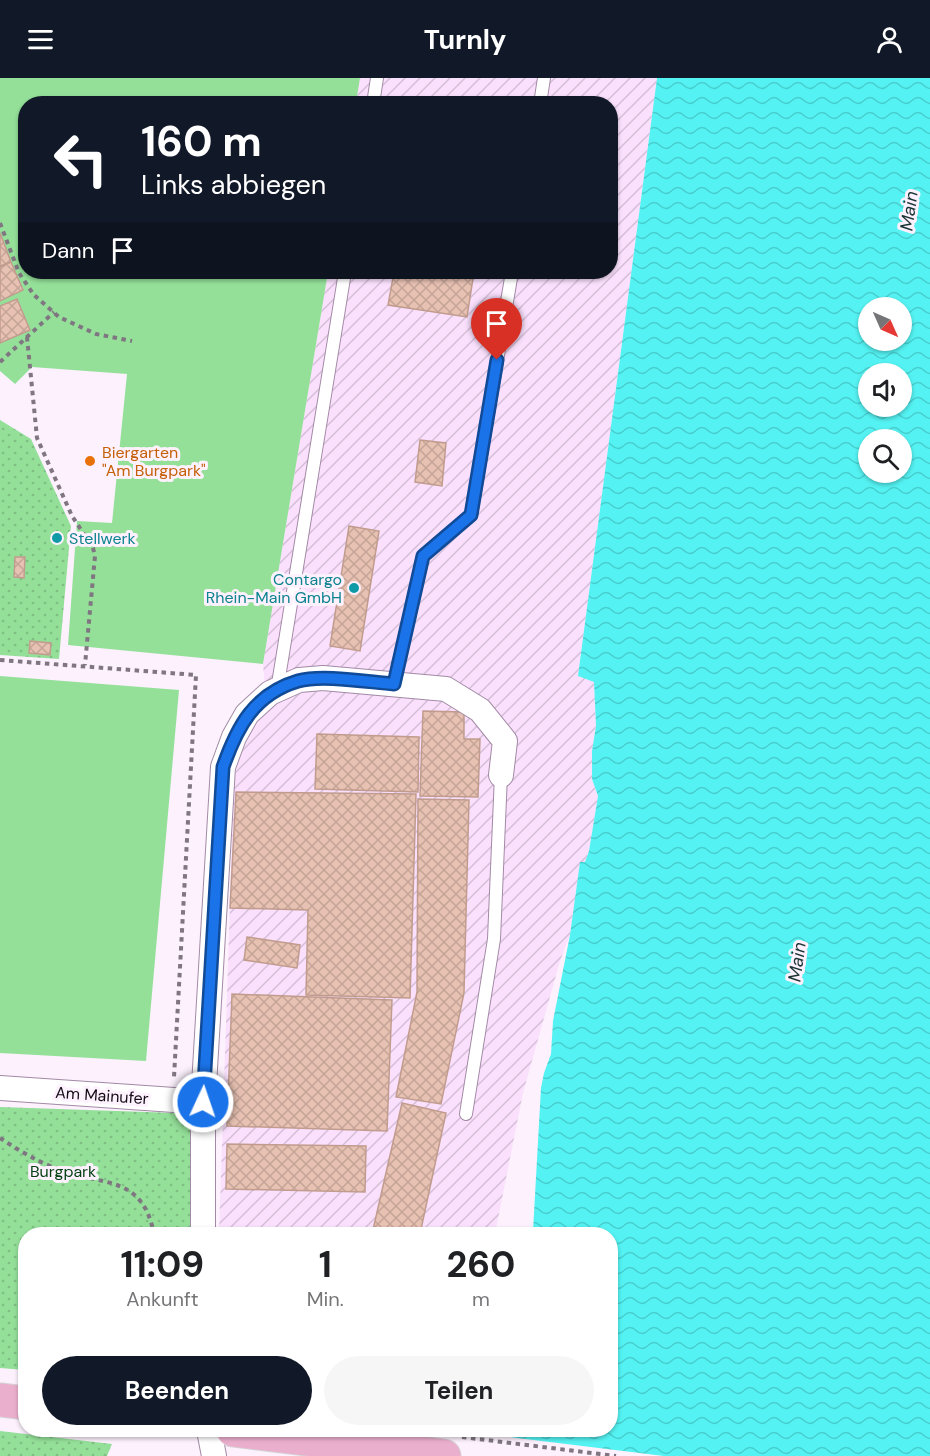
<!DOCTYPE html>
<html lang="de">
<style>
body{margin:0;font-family:"DM Sans",sans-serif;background:#f6f6f6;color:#202124;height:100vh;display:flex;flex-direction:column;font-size:22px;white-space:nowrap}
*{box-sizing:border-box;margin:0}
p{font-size:20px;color:#757577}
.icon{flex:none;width:33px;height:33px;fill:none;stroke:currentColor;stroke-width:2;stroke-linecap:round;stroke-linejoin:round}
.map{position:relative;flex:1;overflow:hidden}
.drawer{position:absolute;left:18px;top:1149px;width:600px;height:210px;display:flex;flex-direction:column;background:#fff;border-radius:24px;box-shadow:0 2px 4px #0004}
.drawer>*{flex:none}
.guide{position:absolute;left:18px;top:18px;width:600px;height:183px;border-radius:24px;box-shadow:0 2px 4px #0004;background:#111827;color:#fff;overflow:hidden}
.needle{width:39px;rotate:135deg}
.fabs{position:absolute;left:858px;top:219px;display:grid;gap:12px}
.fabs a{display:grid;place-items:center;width:54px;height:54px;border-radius:50%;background:#fff;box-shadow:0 2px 4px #0004;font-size:30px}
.pin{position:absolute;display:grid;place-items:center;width:51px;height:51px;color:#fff;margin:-62px -26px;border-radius:50% 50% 50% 0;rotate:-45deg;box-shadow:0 0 6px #0007}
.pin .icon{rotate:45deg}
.me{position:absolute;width:66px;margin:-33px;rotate:3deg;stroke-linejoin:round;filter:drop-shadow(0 0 4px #0008)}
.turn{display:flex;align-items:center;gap:21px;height:126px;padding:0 24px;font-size:27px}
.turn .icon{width:78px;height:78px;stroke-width:2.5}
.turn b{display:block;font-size:42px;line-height:51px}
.then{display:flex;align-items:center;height:57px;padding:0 24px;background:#0003;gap:12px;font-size:22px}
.eta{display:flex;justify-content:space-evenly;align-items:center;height:102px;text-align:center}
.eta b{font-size:36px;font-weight:700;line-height:42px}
.cta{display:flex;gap:12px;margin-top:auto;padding:12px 24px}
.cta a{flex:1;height:69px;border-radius:36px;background:#111827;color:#fff;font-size:24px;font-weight:700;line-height:69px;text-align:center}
.cta a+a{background:#f6f6f6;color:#202124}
header{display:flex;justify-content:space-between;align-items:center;height:78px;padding:0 24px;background:#111827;color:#fff;font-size:27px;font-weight:700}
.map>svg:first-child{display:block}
.industrial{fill:url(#industrial-furrows)}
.grass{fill:url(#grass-dots)}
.pitch{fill:#94e099}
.water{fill:url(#water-waves);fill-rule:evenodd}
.pier{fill:#fcf1fd}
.building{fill:url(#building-cross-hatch);stroke:#c19c8e;stroke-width:1.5}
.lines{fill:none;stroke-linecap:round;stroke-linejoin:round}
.service-casing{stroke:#a28aa5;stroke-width:14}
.minor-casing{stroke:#a28aa5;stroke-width:26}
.primary-casing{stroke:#d5d3d5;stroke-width:35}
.path{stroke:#7f7681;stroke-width:4;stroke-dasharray:4.5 4.5;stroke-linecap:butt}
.service{stroke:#fff;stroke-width:12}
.minor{stroke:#fff;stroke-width:24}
.primary{stroke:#ebafce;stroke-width:33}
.route-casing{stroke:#114b97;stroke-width:15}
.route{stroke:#1a73e8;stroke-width:10}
.food-dot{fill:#e8710a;stroke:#fcf1fd;stroke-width:2}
.culture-dot{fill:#0f9aa8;stroke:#fcf1fd;stroke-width:2}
.labels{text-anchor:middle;stroke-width:6;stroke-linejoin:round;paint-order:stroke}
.food-label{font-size:16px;fill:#c56008;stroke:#fcf1fd;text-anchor:start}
.culture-label{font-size:16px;fill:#0d838f;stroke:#fcf1fd;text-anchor:start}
.street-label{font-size:16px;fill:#130b15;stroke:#fcf1fd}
.park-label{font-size:16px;fill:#054112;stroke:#fcf1fd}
.water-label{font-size:18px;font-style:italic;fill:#1a3434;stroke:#fcf1fd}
</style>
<header><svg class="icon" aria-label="menu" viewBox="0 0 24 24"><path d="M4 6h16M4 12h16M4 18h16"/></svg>Turnly<svg class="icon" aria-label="person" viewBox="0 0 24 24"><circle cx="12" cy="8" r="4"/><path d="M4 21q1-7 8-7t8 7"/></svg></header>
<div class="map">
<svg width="930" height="1378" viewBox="0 0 930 1378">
<defs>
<pattern id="industrial-furrows" width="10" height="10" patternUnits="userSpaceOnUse" patternTransform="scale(1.5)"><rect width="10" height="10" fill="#fae0fd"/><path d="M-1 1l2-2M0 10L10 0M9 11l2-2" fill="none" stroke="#d5bfd8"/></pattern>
<pattern id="grass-dots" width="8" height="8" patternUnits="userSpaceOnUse" patternTransform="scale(1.5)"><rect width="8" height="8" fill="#94e099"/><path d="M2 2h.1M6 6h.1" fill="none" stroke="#7fbf83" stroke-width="1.8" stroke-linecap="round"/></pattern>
<pattern id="water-waves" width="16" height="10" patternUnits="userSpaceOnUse" patternTransform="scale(1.5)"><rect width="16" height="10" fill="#54f2f2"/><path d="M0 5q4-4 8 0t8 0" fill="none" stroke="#48cecf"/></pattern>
<pattern id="building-cross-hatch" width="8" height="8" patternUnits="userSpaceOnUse" patternTransform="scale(1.5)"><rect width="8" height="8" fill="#e7c1b2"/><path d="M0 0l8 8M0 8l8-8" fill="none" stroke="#c5a498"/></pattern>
</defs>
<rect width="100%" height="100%" fill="#fcf1fd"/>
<path class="industrial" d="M 360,0 L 657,0 L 578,598 L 594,603 L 596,648 L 592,673 L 592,701 L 598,718 L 589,773 L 585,784 L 580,784 L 570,857 L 560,883 L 523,1015 L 495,1156 L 219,1156 L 234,707 L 237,687 L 243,671 L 253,650 L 267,633 L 263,586 L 328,194 L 610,194 L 610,26 L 356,25 Z"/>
<path class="grass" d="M 0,342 L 31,361 L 71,448 L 59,581 L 0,577 Z
M 0,1029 L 176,1035 L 186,1040 L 192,1048 L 191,1156 L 26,1156 L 25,1292 L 0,1290 Z
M 0,1353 L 112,1366 L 107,1378 L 0,1378 Z"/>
<path class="pitch" d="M 0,0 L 360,0 L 356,25 L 26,26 L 26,194 L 328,194 L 263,586 L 68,567 L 77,443 L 112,445 L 127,296 L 32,289 L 15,306 L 0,293 Z
M 0,598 L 179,612 L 146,983 L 0,975 Z"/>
<path class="water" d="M 657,0 L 930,0 L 930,1378 L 508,1378 L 514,1352 L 610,1352 L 610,1156 L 533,1156 L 533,1153 L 541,1010 L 544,995 L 551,976 L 553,943 L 570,857 L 580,784 L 585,784 L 589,773 L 598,718 L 592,701 L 592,673 L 596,648 L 594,604 L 578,598 ZM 868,230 L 902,230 L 902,262 L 868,262 ZM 868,296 L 902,296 L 902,328 L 868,328 ZM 868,362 L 902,362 L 902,394 L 868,394 Z"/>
<path class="pier" d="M 509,1359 L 664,1378 L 505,1378 Z"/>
<path class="building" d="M 0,155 L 11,184 L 0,188 Z
M 11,184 L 23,212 L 0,223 L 0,189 Z
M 394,194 L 474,194 L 467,239 L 388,227 Z
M 17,221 L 30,252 L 0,265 L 0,228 Z
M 420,362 L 446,365 L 442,408 L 415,404 Z
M 349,448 L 379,453 L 360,573 L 330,568 Z
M 15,479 L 25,479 L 24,500 L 14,499 Z
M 30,563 L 51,565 L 50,577 L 29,575 Z
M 423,633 L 464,634 L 464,661 L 480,661 L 478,719 L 420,718 Z
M 317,656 L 419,659 L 418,714 L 315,711 Z
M 236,714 L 416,716 L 410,920 L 306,917 L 308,832 L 230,830 Z
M 418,721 L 469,722 L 464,915 L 441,1026 L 396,1019 L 417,914 Z
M 247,859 L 300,867 L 297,890 L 244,882 Z
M 232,916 L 392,922 L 387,1053 L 227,1048 Z
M 402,1025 L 446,1035 L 420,1156 L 372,1156 Z
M 227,1066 L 366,1068 L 365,1114 L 226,1111 Z"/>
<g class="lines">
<g class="service-casing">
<path id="service" d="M 373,26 L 377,0
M 540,26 L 544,0
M 394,606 L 423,478 L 471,437 L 512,194
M 277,612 L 345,194
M 466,1036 L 494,861 L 501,697"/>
</g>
<g class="minor-casing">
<path id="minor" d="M 0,1010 L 203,1024
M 203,1156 L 203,1024 L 223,689 L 234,659 L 247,636 L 270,615 L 299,602 L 323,600 L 446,611 L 480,632 L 505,663 L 501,697
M 209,1352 L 214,1378"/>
</g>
<g class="primary-casing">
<path id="primary" d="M 0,1322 L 26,1325
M 233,1352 L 444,1378"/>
</g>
<path class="path" d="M 0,145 L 19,195 L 34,217 L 59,239 L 96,256 L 132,263
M 27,259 L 37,360 L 72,438 L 93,470 L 95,478 L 85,587
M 0,284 L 54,234
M 0,582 L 196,597 L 174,999
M 0,1060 C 18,1072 38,1084 58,1091 C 104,1109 142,1096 154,1156
M 462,1359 L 616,1378"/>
<use href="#service" class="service"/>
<use href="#minor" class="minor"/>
<use href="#primary" class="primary"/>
</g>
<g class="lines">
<g class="route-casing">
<path id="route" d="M 203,1024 L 223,689 C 237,649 254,616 298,603 C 322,596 368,604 394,606 L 423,478 L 471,437 L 497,282"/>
</g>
<use href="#route" class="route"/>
</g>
<circle class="food-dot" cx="90" cy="383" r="6"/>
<g class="culture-dot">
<circle cx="57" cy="460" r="6"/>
<circle cx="354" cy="510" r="6"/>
</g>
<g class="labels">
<g class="food-label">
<text x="102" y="380">Biergarten<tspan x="102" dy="18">"Am Burgpark"</tspan></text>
</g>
<g class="culture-label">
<text x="69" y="466">Stellwerk</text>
<text x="342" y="507" text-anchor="end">Contargo<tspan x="342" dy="18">Rhein-Main GmbH</tspan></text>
</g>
<g class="street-label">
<text transform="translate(102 1017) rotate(4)" y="6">Am Mainufer</text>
</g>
<g class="park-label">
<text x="63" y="1099">Burgpark</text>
</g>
<g class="water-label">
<text transform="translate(909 133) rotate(-82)" y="6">Main</text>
<text transform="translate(797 884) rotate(-82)" y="6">Main</text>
</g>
</g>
</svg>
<div class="fabs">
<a><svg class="needle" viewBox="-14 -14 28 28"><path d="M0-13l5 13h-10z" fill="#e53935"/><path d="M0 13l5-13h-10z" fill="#757577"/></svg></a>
<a><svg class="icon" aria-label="sound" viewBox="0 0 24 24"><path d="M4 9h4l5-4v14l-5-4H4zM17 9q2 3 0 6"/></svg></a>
<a><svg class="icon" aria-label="search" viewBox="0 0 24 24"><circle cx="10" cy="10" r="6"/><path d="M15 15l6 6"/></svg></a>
</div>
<div class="pin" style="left:497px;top:282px;background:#d93025"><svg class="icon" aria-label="arrive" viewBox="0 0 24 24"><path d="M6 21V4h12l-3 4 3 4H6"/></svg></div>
<svg class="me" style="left:203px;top:1024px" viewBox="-20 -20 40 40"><circle r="17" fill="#1a73e8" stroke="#fff" stroke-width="3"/><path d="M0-11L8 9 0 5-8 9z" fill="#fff"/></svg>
<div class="guide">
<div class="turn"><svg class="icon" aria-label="left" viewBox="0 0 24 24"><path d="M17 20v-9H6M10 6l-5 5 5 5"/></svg><div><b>160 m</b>Links abbiegen</div></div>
<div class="then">Dann<svg class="icon" aria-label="arrive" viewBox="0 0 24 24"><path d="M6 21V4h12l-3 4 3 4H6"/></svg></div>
</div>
<section class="drawer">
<div class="eta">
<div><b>11:09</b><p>Ankunft</p></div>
<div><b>1</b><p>Min.</p></div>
<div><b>260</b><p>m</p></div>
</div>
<div class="cta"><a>Beenden</a><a>Teilen</a></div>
</section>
</div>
